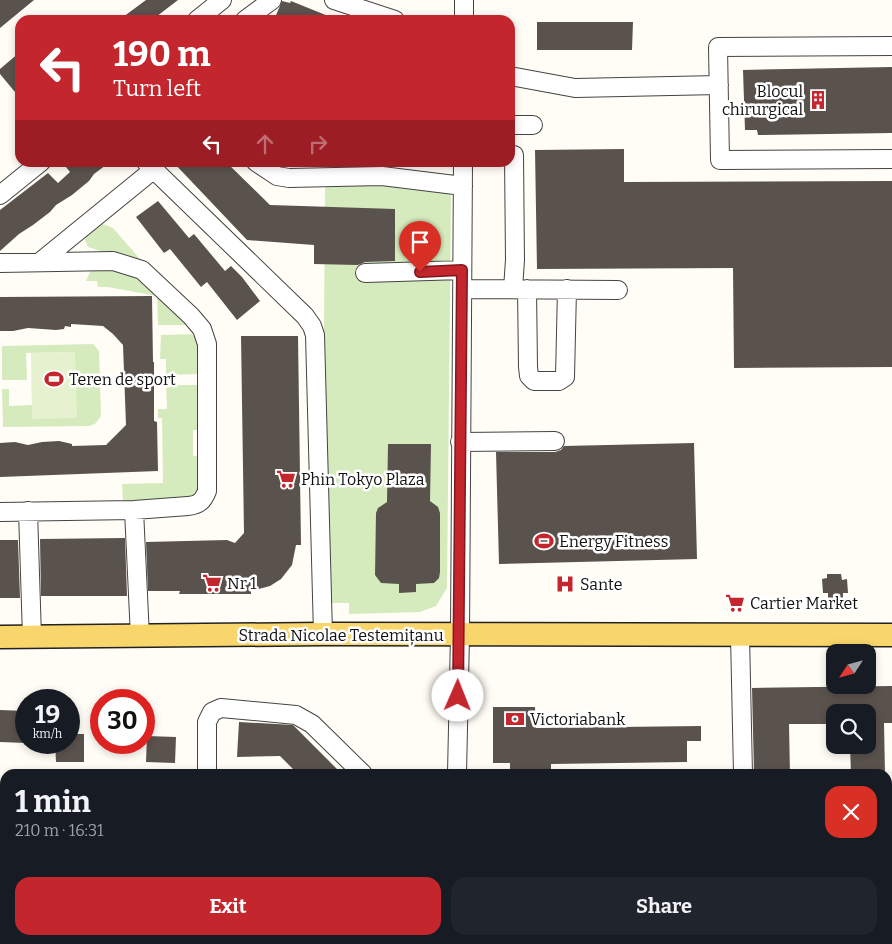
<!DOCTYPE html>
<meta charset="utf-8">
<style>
body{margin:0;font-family:Bitter,serif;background:#20242c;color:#f1f3f6;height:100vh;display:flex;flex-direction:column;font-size:19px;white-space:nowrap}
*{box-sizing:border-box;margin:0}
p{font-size:16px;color:#9ea1a6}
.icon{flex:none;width:28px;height:28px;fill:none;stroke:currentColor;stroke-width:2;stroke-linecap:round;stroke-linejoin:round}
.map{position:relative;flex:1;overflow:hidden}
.details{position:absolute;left:0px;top:769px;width:892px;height:176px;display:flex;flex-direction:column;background:#171b24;border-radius:15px 15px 0 0;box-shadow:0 2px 8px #0003}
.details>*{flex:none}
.banner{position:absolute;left:15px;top:15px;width:500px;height:152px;border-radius:15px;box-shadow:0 2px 8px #0003;background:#c4262e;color:#fff;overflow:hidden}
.needle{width:32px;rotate:234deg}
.controls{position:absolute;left:826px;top:644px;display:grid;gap:10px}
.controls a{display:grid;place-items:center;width:50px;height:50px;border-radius:10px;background:#171b24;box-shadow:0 2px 8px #0003;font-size:25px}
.speed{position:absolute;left:15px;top:689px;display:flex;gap:10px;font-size:25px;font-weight:700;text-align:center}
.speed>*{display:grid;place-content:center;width:65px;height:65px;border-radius:50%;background:#171b24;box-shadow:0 2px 8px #0003;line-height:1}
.speed small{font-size:12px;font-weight:400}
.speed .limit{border:8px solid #d22;background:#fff;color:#111}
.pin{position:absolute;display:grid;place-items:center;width:42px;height:42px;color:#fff;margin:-51px -21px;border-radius:50% 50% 50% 0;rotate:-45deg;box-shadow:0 0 5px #0007}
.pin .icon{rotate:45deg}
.me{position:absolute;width:55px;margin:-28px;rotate:1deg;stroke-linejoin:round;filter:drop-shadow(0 0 4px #0008)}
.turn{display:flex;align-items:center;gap:18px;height:105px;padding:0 15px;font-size:22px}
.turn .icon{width:65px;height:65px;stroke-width:2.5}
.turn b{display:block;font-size:35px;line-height:42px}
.lanes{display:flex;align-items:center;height:48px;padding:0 15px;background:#0003;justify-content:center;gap:25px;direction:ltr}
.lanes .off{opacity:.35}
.round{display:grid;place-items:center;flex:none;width:52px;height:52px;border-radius:15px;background:#20242c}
.headline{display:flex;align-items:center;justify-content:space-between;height:85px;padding:0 15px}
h1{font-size:30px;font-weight:700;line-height:38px}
.cta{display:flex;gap:10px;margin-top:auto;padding:10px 15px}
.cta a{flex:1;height:58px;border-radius:15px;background:#c4262e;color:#fff;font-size:20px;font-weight:700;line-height:58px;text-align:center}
.cta a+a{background:#20242c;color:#f1f3f6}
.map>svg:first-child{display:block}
.green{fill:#d5ebbd}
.pitch{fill:#e6f2cf}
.building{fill:#5a524d}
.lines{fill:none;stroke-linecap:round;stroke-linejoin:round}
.minor-casing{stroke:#444;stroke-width:20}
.major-casing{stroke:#222;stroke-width:25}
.minor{stroke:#fff;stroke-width:18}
.major{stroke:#f9d66b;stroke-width:22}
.route-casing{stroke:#7f191e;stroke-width:12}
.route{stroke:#c4262e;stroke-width:9}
.labels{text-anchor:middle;stroke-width:5;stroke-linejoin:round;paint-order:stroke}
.poi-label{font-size:16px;fill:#111;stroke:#fff;text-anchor:start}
.street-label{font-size:16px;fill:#111;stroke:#fff}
</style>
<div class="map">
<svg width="892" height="944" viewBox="0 0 892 944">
<rect width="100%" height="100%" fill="#fffdf5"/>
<path class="green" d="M 361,181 L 449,192 L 451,197 L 447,588 L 436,606 L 420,612 L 349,614 L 349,603 L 328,603 L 324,328 L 325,188 L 332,182 Z
M 103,224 L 113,228 L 146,266 L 88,247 L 85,240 C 87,231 94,225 103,224 Z
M 99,267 L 106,267 L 141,278 L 188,325 L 158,325 L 157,296 L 108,287 L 98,287 L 97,281 L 86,281 L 91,270 Z
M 197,334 L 200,339 L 200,374 L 166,375 L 166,359 L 160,359 L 161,335 Z
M 93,344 L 99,351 L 101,416 L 96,423 L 90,426 L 3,427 L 2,389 L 9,389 L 9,406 L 32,405 L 32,419 L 75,352 L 26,353 L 27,380 L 2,380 L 2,346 Z
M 166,385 L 199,385 L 200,430 L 193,430 L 193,456 L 200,456 C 200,465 203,478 200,488 C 196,507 139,501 123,501 L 122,484 L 163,483 L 162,418 L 158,418 L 158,409 L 167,409 Z"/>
<path class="pitch" d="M 75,352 L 77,418 L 32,419 L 31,353 Z"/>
<path class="building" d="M 0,0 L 34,0 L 0,28 Z
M 146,0 L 178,0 L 152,20 L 119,20 Z
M 282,1 L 290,3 L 291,1 L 338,20 L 274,20 Z
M 537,22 L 633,22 L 632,50 L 537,50 Z
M 20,52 L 20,98 L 0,74 L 0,69 Z
M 892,67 L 892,133 L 758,135 L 757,130 L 745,130 L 743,70 Z
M 624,149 L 624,182 L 892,181 L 892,367 L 734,368 L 733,268 L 537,269 L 535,150 Z
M 62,162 L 110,162 L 94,174 L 89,181 L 72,195 L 56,205 L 50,212 L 33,225 L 19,234 L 0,251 L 0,210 L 48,173 L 58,183 L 70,172 Z
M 173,162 L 226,162 L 270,205 L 395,209 L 395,261 L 365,262 L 358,265 L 314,264 L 314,245 L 247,240 Z
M 158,201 L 189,238 L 194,234 L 225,271 L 231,266 L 242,277 L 260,301 L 237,320 L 207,282 L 201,287 L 170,249 L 164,253 L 136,217 Z
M 152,296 L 153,362 L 154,362 L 154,421 L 157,422 L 158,471 L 0,477 L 0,443 L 15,442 L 28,445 L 42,442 L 59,441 L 72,444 L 72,446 L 106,445 L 126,425 L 123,345 L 113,334 L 103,326 L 71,324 L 71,327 L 65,326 L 64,329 L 56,330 L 28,328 L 13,331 L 0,331 L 0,297 Z
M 241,336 L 298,336 L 301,545 L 296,545 L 292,565 L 281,579 L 270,586 L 251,591 L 251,594 L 179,594 L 180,591 L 148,591 L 146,542 L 227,540 L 235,543 L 244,533 Z
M 694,443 L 697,559 L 499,564 L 496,452 L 555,452 L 561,450 L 564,446 Z
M 388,444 L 431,444 L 430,501 L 438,507 L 440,513 L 440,572 L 439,578 L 434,583 L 416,584 L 416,592 L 399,593 L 399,584 L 381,583 L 375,575 L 376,513 L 378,508 L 387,502 Z
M 125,538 L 127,596 L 41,596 L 40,539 Z
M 0,540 L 18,540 L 20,598 L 0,598 Z
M 827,574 L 841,574 L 842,580 L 847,579 L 848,593 L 843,593 L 843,598 L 828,599 L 828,593 L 823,593 L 822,579 L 827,578 Z
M 892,686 L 892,723 L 884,723 L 885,774 L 851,774 L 850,745 L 868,745 L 868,712 L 835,712 L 835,724 L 789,724 L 790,774 L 754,774 L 752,688 Z
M 493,707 L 535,707 L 536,728 L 701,726 L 701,741 L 687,741 L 687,762 L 551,764 L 551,774 L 510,774 L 510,763 L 493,763 Z
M 0,710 L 26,711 L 26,743 L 0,742 Z
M 239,722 L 293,725 L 342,774 L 298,774 L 280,756 L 237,757 Z
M 69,734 L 84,734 L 84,762 L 56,762 L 55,742 L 69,742 Z
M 147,736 L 176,737 L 175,763 L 146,762 Z"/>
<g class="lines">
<g class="minor-casing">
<path id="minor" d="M 334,0 L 395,20
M 464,0 L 464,20
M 197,20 L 222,0
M 245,20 L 272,0
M 892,46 L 718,47 L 720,160 L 892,159
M 510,76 L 575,88 L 719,85
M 510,125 L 533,125
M 146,162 L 305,316 L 312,326 L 315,335 L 323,634
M 256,162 L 277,176 L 289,178 L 382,176 L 463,186
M 0,195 L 41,162
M 40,262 L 153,170
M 0,263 L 113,261 L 142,270 L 191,316 L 202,329 L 207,344 L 207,491 C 203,501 199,505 188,506 L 134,510 L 0,512
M 365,273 L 462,270
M 462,289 L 618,290
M 513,289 L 515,260 L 514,155
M 527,289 L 528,367 L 529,376 L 534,381 L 559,381 L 565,377 L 567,289
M 460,442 L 555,441
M 134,510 L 140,637
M 28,511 L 32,637
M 740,635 L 743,774
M 207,774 L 207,722 L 212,712 L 221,708 L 296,715 L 312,724 L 363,774
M 457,774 L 460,635 L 463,162
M 888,855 L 892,855
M 0,857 L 5,857
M 188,940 L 188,944
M 210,940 L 210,944
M 655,940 L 656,944
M 840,940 L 840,944
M 336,944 L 336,940
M 451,944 L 451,940
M 527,944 L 527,940
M 809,944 L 810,940"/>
</g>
<g class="major-casing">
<path id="major" d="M 0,637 L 323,634 L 892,635"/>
</g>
<use href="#minor" class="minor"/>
<use href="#major" class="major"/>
</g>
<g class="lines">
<g class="route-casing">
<path id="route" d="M 420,272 L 462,270 L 458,696"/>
</g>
<use href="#route" class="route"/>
</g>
<defs>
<g id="building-bare" transform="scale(1.5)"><path d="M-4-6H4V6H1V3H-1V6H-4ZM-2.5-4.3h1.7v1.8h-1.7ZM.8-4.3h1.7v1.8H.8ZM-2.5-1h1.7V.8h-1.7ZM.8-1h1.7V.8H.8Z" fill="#c4262e" stroke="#fff" stroke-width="2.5" paint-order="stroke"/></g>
<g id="stadium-bare" transform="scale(1.5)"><path d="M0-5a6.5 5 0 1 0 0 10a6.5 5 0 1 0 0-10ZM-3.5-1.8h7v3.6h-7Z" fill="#c4262e" stroke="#fff" stroke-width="2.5" paint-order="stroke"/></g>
<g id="supermarket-bare" transform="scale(1.5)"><path d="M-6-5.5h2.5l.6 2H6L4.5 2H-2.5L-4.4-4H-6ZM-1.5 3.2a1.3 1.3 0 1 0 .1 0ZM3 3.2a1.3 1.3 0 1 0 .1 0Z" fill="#c4262e" stroke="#fff" stroke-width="2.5" paint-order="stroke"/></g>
<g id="hospital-bare" transform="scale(1.5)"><path d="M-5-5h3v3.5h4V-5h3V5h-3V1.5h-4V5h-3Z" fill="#c4262e" stroke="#fff" stroke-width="2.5" paint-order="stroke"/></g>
<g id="bank-bare" transform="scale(1.5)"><path d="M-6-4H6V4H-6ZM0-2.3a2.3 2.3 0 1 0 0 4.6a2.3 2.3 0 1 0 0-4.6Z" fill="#c4262e" stroke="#fff" stroke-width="2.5" paint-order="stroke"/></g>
</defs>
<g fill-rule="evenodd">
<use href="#building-bare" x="818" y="100"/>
<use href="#stadium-bare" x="54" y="379"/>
<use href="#supermarket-bare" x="286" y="479"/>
<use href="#stadium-bare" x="544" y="541"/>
<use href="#supermarket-bare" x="212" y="583"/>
<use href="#hospital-bare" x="565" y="584"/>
<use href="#supermarket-bare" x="735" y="603"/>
<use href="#bank-bare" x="515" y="719"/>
</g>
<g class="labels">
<g class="poi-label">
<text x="803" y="97" text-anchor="end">Blocul<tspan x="803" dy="18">chirurgical</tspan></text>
<text x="69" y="385">Teren de sport</text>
<text x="301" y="485">Phin Tokyo Plaza</text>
<text x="559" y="547">Energy Fitness</text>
<text x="227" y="589">Nr 1</text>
<text x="580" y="590">Sante</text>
<text x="750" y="609">Cartier Market</text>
<text x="530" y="725">Victoriabank</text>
</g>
<g class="street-label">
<text x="341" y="641">Strada Nicolae Testemițanu</text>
</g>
</g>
</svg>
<div class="controls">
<a><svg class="needle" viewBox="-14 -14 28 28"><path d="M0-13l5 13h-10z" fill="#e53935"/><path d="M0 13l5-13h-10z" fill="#9ea1a6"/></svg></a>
<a><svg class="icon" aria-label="search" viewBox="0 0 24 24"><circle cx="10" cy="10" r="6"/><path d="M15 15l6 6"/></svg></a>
</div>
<div class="speed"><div>19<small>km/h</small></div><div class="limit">30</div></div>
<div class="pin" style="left:420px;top:272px;background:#d93025"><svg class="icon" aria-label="arrive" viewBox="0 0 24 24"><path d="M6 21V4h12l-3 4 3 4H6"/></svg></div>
<svg class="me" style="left:458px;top:696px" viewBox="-20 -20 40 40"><circle r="19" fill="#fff"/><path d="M0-13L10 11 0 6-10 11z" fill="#c4262e"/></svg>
<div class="banner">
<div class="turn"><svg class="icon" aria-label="left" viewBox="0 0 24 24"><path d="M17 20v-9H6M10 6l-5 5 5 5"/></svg><div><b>190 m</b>Turn left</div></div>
<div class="lanes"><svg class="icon" aria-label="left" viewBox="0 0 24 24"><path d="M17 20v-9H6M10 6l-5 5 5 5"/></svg><svg class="icon off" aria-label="ahead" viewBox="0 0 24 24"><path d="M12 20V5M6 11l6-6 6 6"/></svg><svg class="icon off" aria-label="right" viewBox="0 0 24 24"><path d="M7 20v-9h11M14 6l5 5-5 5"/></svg></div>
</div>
<section class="details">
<div class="headline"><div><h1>1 min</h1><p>210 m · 16:31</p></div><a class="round" style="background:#d93025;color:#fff"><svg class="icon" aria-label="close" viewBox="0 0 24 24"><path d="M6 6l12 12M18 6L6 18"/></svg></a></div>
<div class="cta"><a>Exit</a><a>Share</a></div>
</section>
</div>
